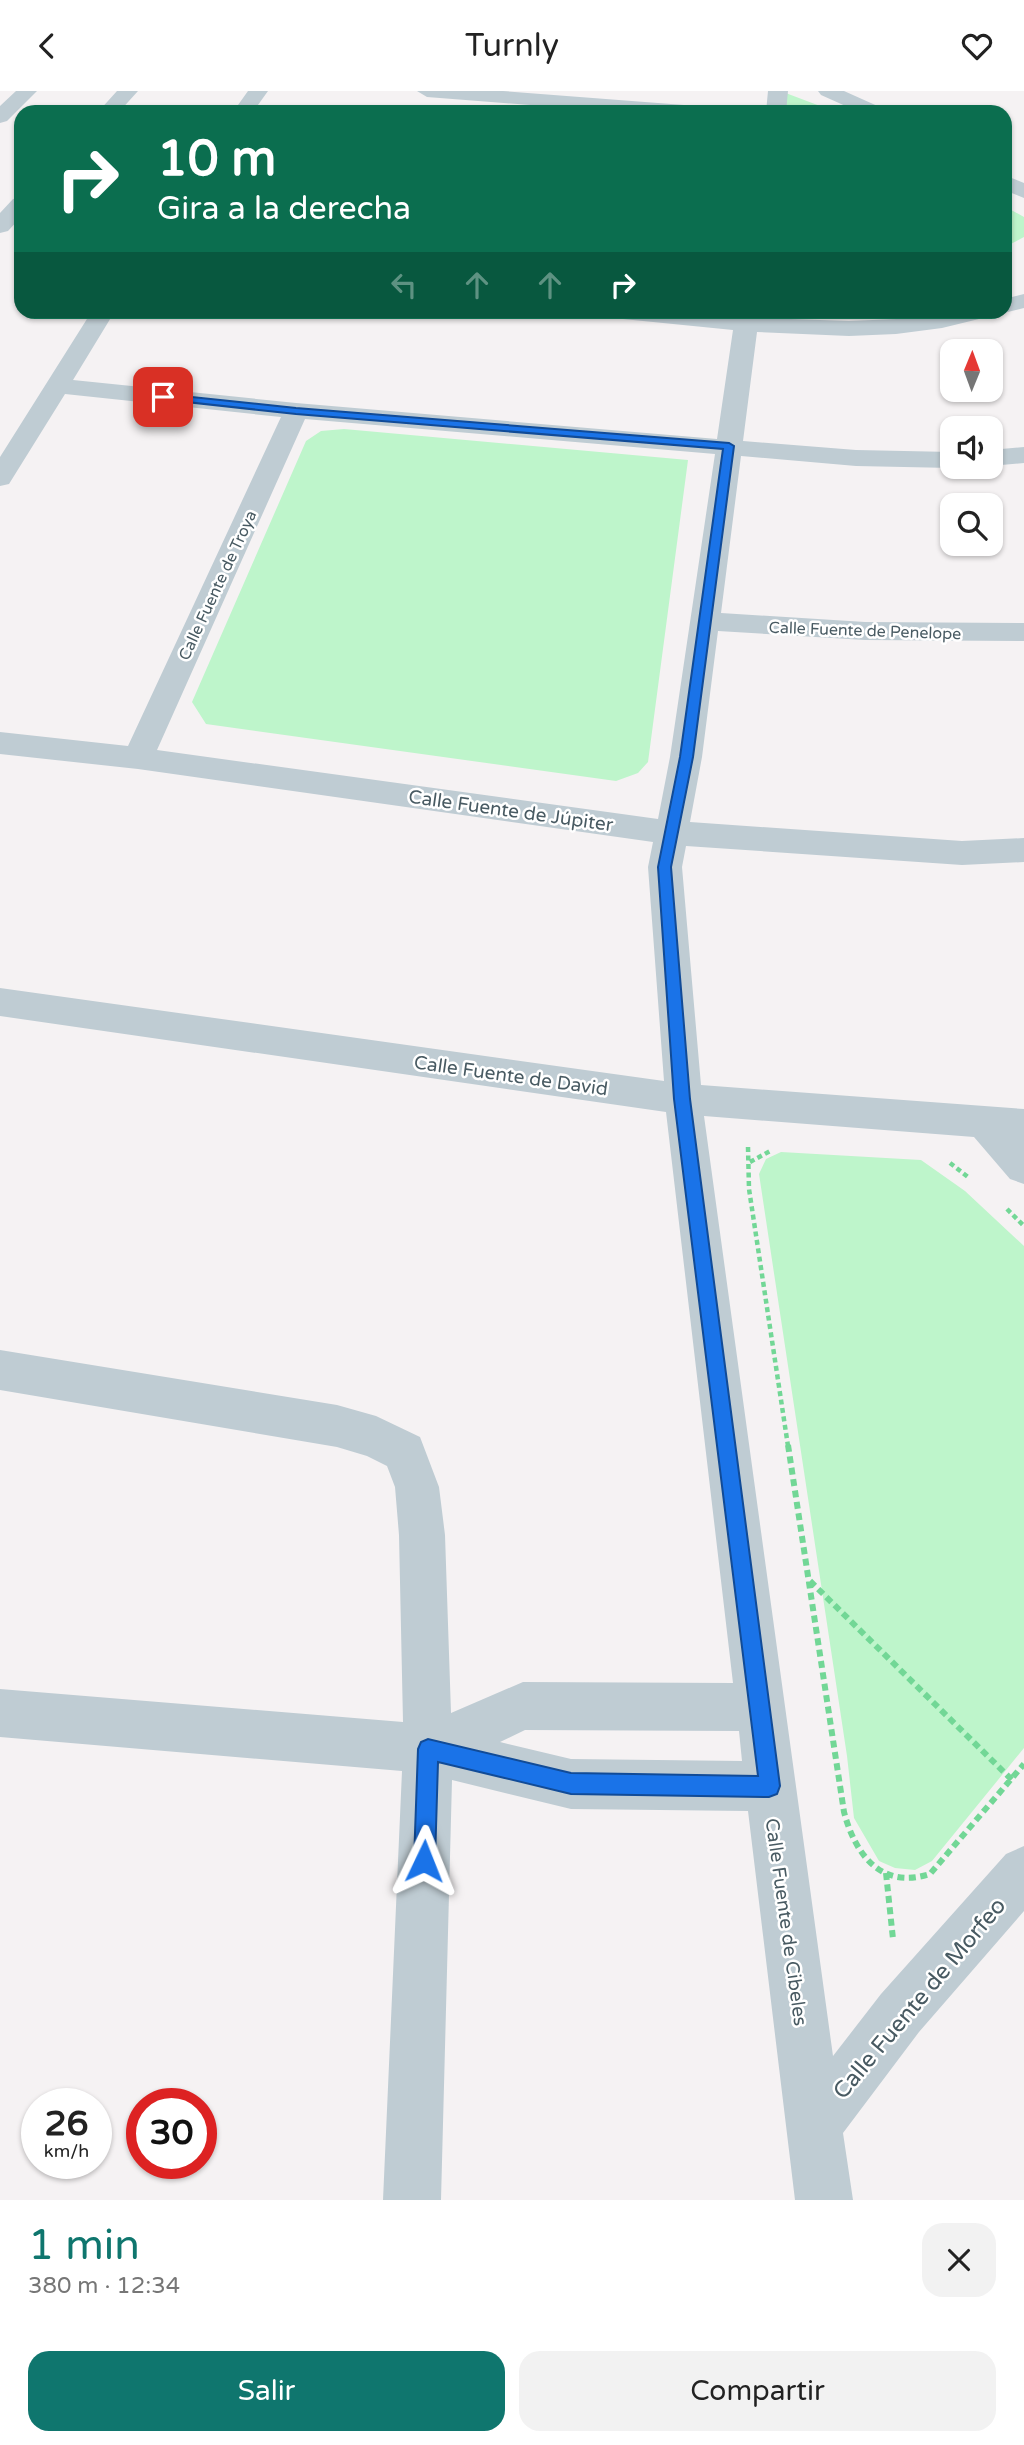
<!DOCTYPE html>
<html lang="es">
<meta charset="utf-8">
<style>
body{margin:0;font-family:"Varela Round",sans-serif;background:#f2f2f2;color:#222;height:100vh;display:flex;flex-direction:column;font-size:26px;white-space:nowrap}
*{box-sizing:border-box;margin:0}
p{font-size:23px;color:#767676}
.icon{flex:none;width:38px;height:38px;fill:none;stroke:currentColor;stroke-width:2;stroke-linecap:round;stroke-linejoin:round}
.map{position:relative;height:2109px;overflow:hidden}
.drawer{display:flex;flex-direction:column;background:#fff;flex:1}
.drawer>*{flex:none}
.top-card{position:absolute;left:14px;top:14px;width:998px;height:214px;border-radius:21px;box-shadow:0 2px 5px #0004;background:#0b6e4f;color:#fff;overflow:hidden}
.needle{width:46px;rotate:1deg}
.controls{position:absolute;left:940px;top:248px;display:grid;gap:14px}
.controls a{display:grid;place-items:center;width:63px;height:63px;border-radius:14px;background:#fff;box-shadow:0 2px 5px #0004;font-size:35px}
.speed{position:absolute;left:21px;top:1997px;display:flex;gap:14px;font-size:35px;font-weight:700;text-align:center}
.speed>*{display:grid;place-content:center;width:91px;height:91px;border-radius:50%;background:#fff;box-shadow:0 2px 5px #0004;line-height:1}
.speed small{font-size:18px;font-weight:400}
.speed .limit{border:10px solid #d22;background:#fff;color:#111}
.pin{position:absolute;display:grid;place-items:center;width:60px;height:60px;color:#fff;margin:-30px;border-radius:14px;box-shadow:0 4px 10px #0006}
.me{position:absolute;width:77px;margin:-38px;rotate:2deg;stroke-linejoin:round;filter:drop-shadow(0 0 5px #0008)}
.turn{display:flex;align-items:center;gap:24px;height:147px;padding:0 28px;font-size:32px}
.turn .icon{width:91px;height:91px;stroke-width:2.5}
.turn b{display:block;font-size:49px;line-height:60px}
.lanes{display:flex;align-items:center;height:66px;padding:0 28px;background:#0003;justify-content:center;gap:35px;direction:ltr}
.lanes .off{opacity:.35}
.round{display:grid;place-items:center;flex:none;width:74px;height:74px;border-radius:21px;background:#f2f2f2}
.overview{display:flex;align-items:center;justify-content:space-between;height:119px;padding:0 28px}
h1{font-size:42px;font-weight:600;line-height:52px;color:#0f766e}
.primary-button{display:flex;gap:14px;margin-top:auto;padding:14px 28px}
.primary-button a{flex:1;height:80px;border-radius:21px;background:#0f766e;color:#fff;font-size:28px;font-weight:600;line-height:80px;text-align:center}
.primary-button a+a{background:#f2f2f2;color:#222}
header{display:flex;justify-content:space-between;align-items:center;height:91px;padding:0 28px;background:#fff;font-size:32px;font-weight:600}
.map>svg:first-child{display:block}
.green{fill:#bef5cb}
.lines{fill:none;stroke-linecap:round;stroke-linejoin:round}
.path-far1{stroke:#72d796;stroke-width:4.5;stroke-dasharray:5 3.5;stroke-linecap:butt}
.path{stroke:#72d796;stroke-width:6;stroke-dasharray:7 4.5;stroke-linecap:butt}
.minor{fill:#bfccd3;fill-rule:evenodd}
.route{fill:#1a73e8;stroke:#114b97;stroke-width:2}
.labels{text-anchor:middle;stroke-width:5;stroke-linejoin:round;paint-order:stroke}
.far-street-label{font-size:16px;fill:#485a62;stroke:#fff}
.street-label{font-size:19px;fill:#485a62;stroke:#fff}
.near-street-label{font-size:23px;fill:#485a62;stroke:#fff}
</style>
<header><svg class="icon" aria-label="back" viewBox="0 0 24 24"><path d="M15 5l-7 7 7 7"/></svg>Turnly<svg class="icon" aria-label="heart" viewBox="0 0 24 24"><path d="M12 20l-8-8c-3-5 5-10 8-4 3-6 11-1 8 4z"/></svg></header>
<div class="map">
<svg width="1024" height="2109" viewBox="0 0 1024 2109">
<rect width="100%" height="100%" fill="#f5f2f3"/>
<path class="green" d="M 783,1 L 836,21 L 783,21 Z
M 1004,115 L 1024,126 L 1024,146 L 1005,156 Z
M 344,338 L 688,369 L 648,671 L 638,682 L 616,690 L 206,633 L 192,611 L 306,350 L 321,340 Z
M 781,1061 L 921,1069 L 965,1100 L 1024,1155 L 1024,1657 L 932,1770 L 915,1779 L 895,1777 L 879,1770 L 854,1727 L 847,1665 L 759,1083 L 766,1068 Z"/>
<g class="lines">
<path class="path-far1" d="M 748,1056 L 749,1098 L 788,1355
M 750,1071 L 772,1059
M 950,1072 L 968,1086
M 1007,1118 L 1024,1135"/>
<path class="path" d="M 788,1354 L 844,1721 C 855,1763 881,1799 930,1783 L 1024,1673
M 810,1490 L 1012,1689
M 886,1782 L 893,1848"/>
<path class="minor" d="M 16,0 L 37,0 L 7,30 L 0,32 L 0,15 Z
M 117,0 L 138,0 L 119,21 L 98,21 Z
M 248,0 L 268,0 L 253,21 L 233,21 Z
M 417,0 L 503,0 L 697,15 L 704,17 L 707,21 L 620,21 L 427,6 Z
M 768,0 L 788,0 L 786,21 L 766,21 Z
M 818,0 L 844,0 L 882,17 L 885,21 L 859,21 L 821,4 Z
M 1004,84 L 1024,92 L 1024,107 L 1004,99 Z
M 21,107 L 21,126 L 8,140 L 0,142 L 0,122 L 13,108 Z
M 1024,203 L 1024,217 L 942,237 L 896,243 L 849,245 L 757,241 L 743,350 L 856,359 L 952,361 L 952,376 L 954,376 L 952,377 L 856,375 L 741,365 L 721,522 L 865,531 L 1024,532 L 1024,550 L 865,549 L 718,540 L 702,666 L 690,731 L 962,750 L 1024,747 L 1024,771 L 962,774 L 686,755 L 682,776 L 701,994 L 1024,1018 L 1024,1093 L 1010,1088 L 974,1046 L 704,1025 L 833,1965 L 881,1903 L 1006,1763 L 1024,1755 L 1024,1820 L 919,1941 L 843,2042 L 853,2109 L 795,2109 L 748,1720 L 571,1718 L 452,1689 L 441,2109 L 383,2109 L 402,1680 L 0,1646 L 0,1598 L 403,1631 L 399,1444 L 395,1396 L 387,1375 L 367,1365 L 337,1356 L 0,1299 L 0,1259 L 337,1314 L 376,1325 L 420,1346 L 439,1396 L 445,1444 L 451,1622 L 523,1591 L 733,1592 L 666,1021 L 0,925 L 0,897 L 664,990 L 648,776 L 653,751 L 138,678 L 0,663 L 0,641 L 128,655 L 281,326 L 65,303 L 9,393 L 0,395 L 0,366 L 92,220 L 115,220 L 73,289 L 296,312 L 717,348 L 733,239 L 613,227 L 605,225 L 602,220 L 690,220 L 736,225 L 736,220 L 760,220 L 759,227 L 849,230 L 896,228 L 953,220 L 1004,220 L 1004,208 ZM 305,328 L 715,363 L 670,666 L 658,728 L 157,659 ZM 525,1639 L 739,1640 L 742,1670 L 571,1668 L 500,1651 Z
M 1024,356 L 1024,372 L 990,375 L 990,359 Z"/>
</g>
<path class="route" d="M 163,303 L 296,317 L 729,352 L 734,355 L 693,666 L 671,776 L 690,1008 L 780,1695 L 777,1703 L 769,1706 L 571,1703 L 438,1671 L 435,1770 L 432,1778 L 424,1781 L 417,1778 L 414,1770 L 418,1658 L 421,1651 L 428,1648 L 571,1682 L 758,1685 L 674,1008 L 658,776 L 680,666 L 723,358 L 296,323 L 159,308 L 158,306 Z"/>
<g class="labels">
<g class="far-street-label">
<text transform="translate(217 494) rotate(-65)" y="6">Calle Fuente de Troya</text>
<text transform="translate(865 539) rotate(2)" y="6">Calle Fuente de Penelope</text>
</g>
<g class="street-label">
<text transform="translate(511 719) rotate(8)" y="7">Calle Fuente de Júpiter</text>
<text transform="translate(511 984) rotate(8)" y="7">Calle Fuente de David</text>
<text transform="translate(787 1831) rotate(82)" y="7">Calle Fuente de Cibeles</text>
</g>
<g class="near-street-label">
<text transform="translate(919 1907) rotate(-50)" y="8">Calle Fuente de Morfeo</text>
</g>
</g>
</svg>
<div class="controls">
<a><svg class="needle" viewBox="-14 -14 28 28"><path d="M0-13l5 13h-10z" fill="#e53935"/><path d="M0 13l5-13h-10z" fill="#767676"/></svg></a>
<a><svg class="icon" aria-label="sound" viewBox="0 0 24 24"><path d="M4 9h4l5-4v14l-5-4H4zM17 9q2 3 0 6"/></svg></a>
<a><svg class="icon" aria-label="search" viewBox="0 0 24 24"><circle cx="10" cy="10" r="6"/><path d="M15 15l6 6"/></svg></a>
</div>
<div class="speed"><div>26<small>km/h</small></div><div class="limit">30</div></div>
<div class="pin" style="left:163px;top:306px;background:#d93025"><svg class="icon" aria-label="arrive" viewBox="0 0 24 24"><path d="M6 21V4h12l-3 4 3 4H6"/></svg></div>
<svg class="me" style="left:424px;top:1770px" viewBox="-20 -20 40 40"><path d="M0-17L14 15 0 8-14 15z" fill="#1a73e8" stroke="#fff" stroke-width="4"/></svg>
<div class="top-card">
<div class="turn"><svg class="icon" aria-label="right" viewBox="0 0 24 24"><path d="M7 20v-9h11M14 6l5 5-5 5"/></svg><div><b>10 m</b>Gira a la derecha</div></div>
<div class="lanes"><svg class="icon off" aria-label="left" viewBox="0 0 24 24"><path d="M17 20v-9H6M10 6l-5 5 5 5"/></svg><svg class="icon off" aria-label="ahead" viewBox="0 0 24 24"><path d="M12 20V5M6 11l6-6 6 6"/></svg><svg class="icon off" aria-label="ahead" viewBox="0 0 24 24"><path d="M12 20V5M6 11l6-6 6 6"/></svg><svg class="icon" aria-label="right" viewBox="0 0 24 24"><path d="M7 20v-9h11M14 6l5 5-5 5"/></svg></div>
</div>
</div>
<section class="drawer">
<div class="overview"><div><h1>1 min</h1><p>380 m · 12:34</p></div><a class="round"><svg class="icon" aria-label="close" viewBox="0 0 24 24"><path d="M6 6l12 12M18 6L6 18"/></svg></a></div>
<div class="primary-button"><a>Salir</a><a>Compartir</a></div>
</section>
